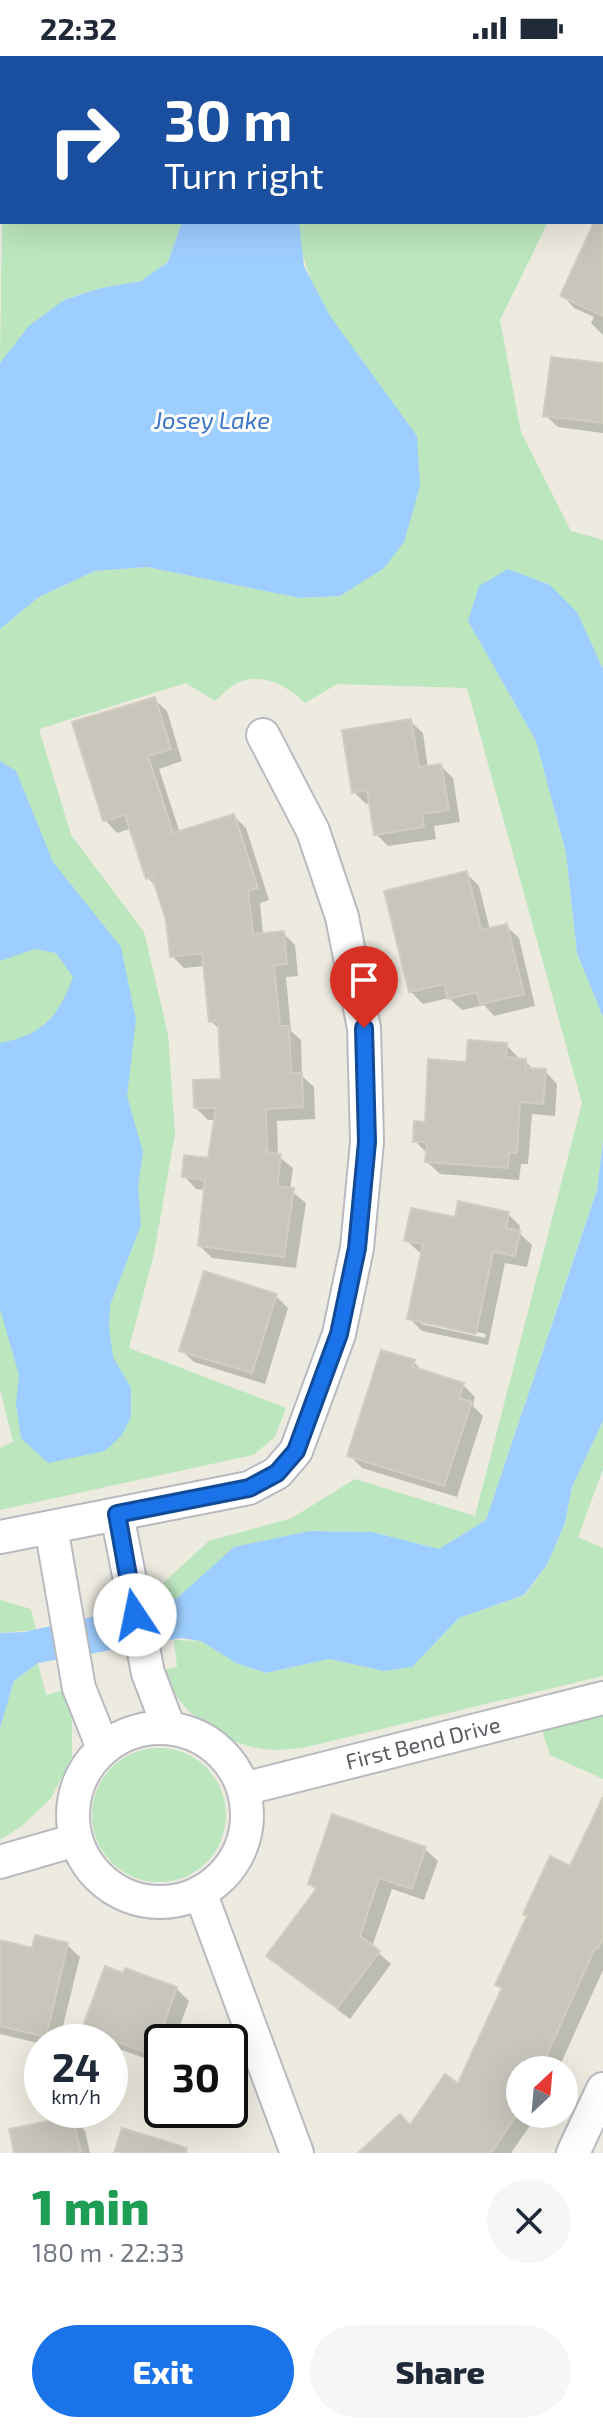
<!DOCTYPE html>
<meta charset="utf-8">
<style>
body{margin:0;font-family:"Exo 2",sans-serif;background:#f6f6f7;color:#1f2937;height:100vh;display:flex;flex-direction:column;font-size:30px;white-space:nowrap}
*{box-sizing:border-box;margin:0}
p{font-size:26px;color:#747a83}
.icon{flex:none;width:44px;height:44px;fill:none;stroke:currentColor;stroke-width:2;stroke-linecap:round;stroke-linejoin:round}
.map{position:relative;height:2097px;overflow:hidden}
.sheet{display:flex;flex-direction:column;background:#fff;flex:1}
.sheet>*{flex:none}
.hud{position:absolute;left:0px;top:0px;width:604px;height:168px;box-shadow:0 8px 32px #0002;background:#1a4fa0;color:#fff;overflow:hidden}
.needle{width:52px;rotate:26deg}
.buttons{position:absolute;left:506px;top:2000px;display:grid;gap:16px}
.buttons a{display:grid;place-items:center;width:72px;height:72px;border-radius:50%;background:#fff;box-shadow:0 8px 32px #0002;font-size:40px}
.speed{position:absolute;left:24px;top:1968px;display:flex;gap:16px;font-size:40px;font-weight:700;text-align:center}
.speed>*{display:grid;place-content:center;width:104px;height:104px;border-radius:50%;background:#fff;box-shadow:0 8px 32px #0002;line-height:1}
.speed small{font-size:20px;font-weight:400}
.speed .limit{border:4px solid #111;border-radius:12px;background:#fff;color:#111}
.pin{position:absolute;display:grid;place-items:center;width:68px;height:68px;color:#fff;margin:-82px -34px;border-radius:50% 50% 50% 0;rotate:-45deg;box-shadow:0 0 8px #0007}
.pin .icon{rotate:45deg}
.me{position:absolute;width:88px;margin:-44px;rotate:349deg;stroke-linejoin:round;filter:drop-shadow(0 0 6px #0008)}
.turn{display:flex;align-items:center;gap:28px;height:168px;padding:0 32px;font-size:36px}
.turn .icon{width:104px;height:104px;stroke-width:2.5}
.turn b{display:block;font-size:56px;line-height:68px}
.round{display:grid;place-items:center;flex:none;width:84px;height:84px;border-radius:42px;background:#f6f6f7}
.overview{display:flex;align-items:center;justify-content:space-between;height:136px;padding:0 32px}
h1{font-size:48px;font-weight:800;line-height:60px;color:#1e9e55}
.button{display:flex;gap:16px;margin-top:auto;padding:16px 32px}
.button a{flex:1;height:92px;border-radius:48px;background:#1a73e8;color:#fff;font-size:32px;font-weight:800;line-height:92px;text-align:center}
.button a+a{background:#f6f6f7;color:#1f2937}
.status{display:flex;justify-content:space-between;align-items:center;height:56px;padding:0 40px;background:#fff;direction:ltr}
.status svg{height:22px;fill:currentColor}
.map>svg:first-child{display:block}
.green{fill:#bbe6be}
.water{fill:#9eceff}
.shadow{fill:#0003;fill-rule:evenodd}
.building{fill:#c8c5bd;stroke:#d2cdbe;stroke-width:2}
.lines{fill:none;stroke-linecap:round;stroke-linejoin:round}
.minor-casing{stroke:#b8bac0;stroke-width:36}
.minor{stroke:#fff;stroke-width:32}
.route-casing{stroke:#114b97;stroke-width:20}
.route{stroke:#1a73e8;stroke-width:14}
.labels{text-anchor:middle;stroke-width:6;stroke-linejoin:round;paint-order:stroke}
.street-label{font-size:22px;fill:#595c62;stroke:#fff}
.water-label{font-size:24px;font-style:italic;fill:#3c76c7;stroke:#fff}
</style>
<div class="status"><b>22:32</b><svg viewBox="0 0 49 12"><path d="M0 12V9h3v3zM5 12V6h3v6zM10 12V3h3v9zM15 12V0h3v12zM26 1h20v11H26zM47 4h2v5h-2z"/></svg></div>
<div class="map">
<svg width="603" height="2097" viewBox="0 0 603 2097">
<rect width="100%" height="100%" fill="#edebe0"/>
<path class="green" d="M 370,0 L 603,0 L 603,171 L 592,166 L 602,166 L 602,2 L 369,2 Z
M 2,157 L 2,166 L 182,166 L 168,206 L 141,225 L 101,232 L 64,244 L 0,307 Z
M 299,166 L 548,166 L 500,264 L 521,376 L 571,475 L 603,484 L 603,613 L 600,605 L 479,584 L 536,685 L 566,797 L 577,897 L 603,961 L 603,1086 L 597,1134 L 486,1464 L 439,1493 L 372,1476 L 309,1475 L 235,1491 L 177,1542 L 163,1545 L 164,1526 L 209,1485 L 292,1462 L 355,1423 L 475,1460 L 582,1047 L 467,632 L 337,628 L 305,647 C 287,630 267,618 241,625 C 232,628 222,639 215,645 L 186,627 L 39,673 L 71,779 L 144,876 L 168,978 L 175,1078 L 154,1198 L 129,1292 L 286,1352 L 275,1381 L 253,1399 L 0,1454 L 0,1392 L 13,1386 L 0,1333 L 0,573 L 39,541 L 95,515 L 147,511 L 299,542 L 340,540 L 417,380 C 376,325 296,236 299,166 Z
M 603,1365 L 603,1413 L 578,1481 L 603,1492 L 603,1620 L 302,1692 C 289,1693 276,1695 264,1693 C 221,1688 176,1655 164,1614 L 177,1611 L 174,1584 L 201,1585 L 236,1607 L 266,1617 L 329,1603 L 384,1615 L 412,1611 L 459,1562 L 525,1539 L 547,1509 L 565,1467 L 572,1431 Z
M 0,1544 L 31,1553 L 36,1574 L 0,1577 Z
M 38,1607 L 46,1639 L 64,1634 L 72,1664 L 72,1701 L 51,1742 L 22,1770 L 0,1784 L 0,1672 L 14,1625 Z
M 603,1657 L 603,1723 L 550,1699 L 541,1671 Z
M92 1759a67 67 0 1 1 134 0a67 67 0 1 1-134 0Z"/>
<path class="water" d="M 182,166 L 299,166 L 304,210 L 330,260 L 417,380 L 420,430 L 404,486 L 384,512 L 340,540 L 299,542 L 147,511 L 95,515 L 39,541 L 0,573 L 0,307 L 29,270 L 64,244 L 101,232 L 141,225 L 168,206 Z
M 508,513 L 550,529 L 577,556 L 603,613 L 603,961 L 577,897 L 566,797 L 536,685 L 468,565 L 479,530 Z
M 0,705 L 16,715 L 53,806 L 121,891 L 136,964 L 127,1040 L 143,1096 L 138,1132 L 141,1169 L 110,1249 L 109,1271 L 113,1301 L 131,1332 L 131,1361 L 122,1379 L 105,1395 L 48,1407 L 21,1382 L 16,1348 L 19,1319 L 0,1253 L 0,987 C 43,979 58,961 73,921 L 56,897 L 34,893 L 0,905 Z
M 603,1086 L 603,1365 L 572,1431 L 565,1467 L 547,1509 L 524,1539 L 459,1562 L 412,1611 L 384,1615 L 329,1603 L 266,1617 L 236,1607 L 201,1585 L 181,1582 L 38,1607 L 14,1625 L 0,1672 L 0,1577 L 24,1576 L 177,1542 L 234,1491 L 309,1475 L 372,1476 L 439,1493 L 486,1464 L 597,1134 Z"/>
<path class="shadow" d="M 65,0 L 115,0 L 117,2 L 62,2 Z
M 603,177 L 603,279 L 591,267 L 594,261 L 574,252 L 562,239 Z
M 603,309 L 603,377 L 558,371 L 545,359 Z
M 154,643 L 167,655 L 182,705 L 159,713 L 180,777 L 234,760 L 246,772 L 269,844 L 260,847 L 263,879 L 283,877 L 295,889 L 298,920 L 286,921 L 291,975 L 301,984 L 302,1020 L 314,1031 L 315,1063 L 277,1065 L 278,1100 L 293,1112 L 290,1134 L 306,1147 L 296,1212 L 212,1202 L 200,1190 L 206,1134 L 196,1133 L 184,1120 L 210,1104 L 216,1064 L 208,1064 L 196,1052 L 223,1025 L 221,975 L 211,965 L 205,910 L 184,912 L 172,900 L 168,863 L 158,833 L 148,822 L 132,772 L 117,777 L 105,764 Z
M 410,665 L 423,677 L 428,712 L 441,710 L 453,722 L 460,766 L 434,770 L 436,783 L 388,790 L 376,778 L 371,747 L 366,748 L 354,736 Z
M 466,817 L 479,830 L 490,874 L 506,870 L 519,882 L 535,950 L 494,960 L 484,949 L 462,954 L 449,942 L 423,948 L 410,935 Z
M 506,989 L 518,1001 L 518,1004 L 525,1005 L 535,1015 L 545,1015 L 557,1028 L 555,1060 L 532,1058 L 528,1108 L 521,1108 L 519,1124 L 440,1118 L 427,1106 L 428,1098 L 415,1085 L 468,1008 Z
M 508,1158 L 520,1170 L 519,1177 L 532,1189 L 527,1211 L 505,1207 L 488,1289 L 422,1275 L 409,1262 L 423,1197 L 419,1196 L 406,1184 ZM 421,1264 L 486,1278 L 485,1282 L 421,1268 Z
M 276,1240 L 288,1252 L 265,1328 L 194,1306 L 181,1294 Z
M 414,1306 L 424,1317 L 463,1329 L 475,1341 L 473,1350 L 483,1360 L 457,1441 L 362,1412 L 350,1400 Z
M 603,1747 L 603,1914 L 558,2014 L 520,2014 L 520,2058 L 538,2058 L 511,2097 L 361,2097 L 410,2071 L 459,2030 L 503,1934 L 498,1928 L 571,1812 Z
M 425,1793 L 438,1805 L 424,1844 L 392,1833 L 372,1891 L 391,1908 L 350,1963 L 281,1912 L 269,1900 L 317,1835 L 310,1828 Z
M 0,1886 L 34,1895 L 67,1889 L 80,1901 L 59,1986 L 42,1986 L 42,1988 L 0,1978 Z
M 176,1932 L 189,1945 L 174,1986 L 162,1986 L 162,2008 L 110,1990 L 110,1986 L 97,1985 L 84,1973 Z
M 73,2062 L 85,2075 L 90,2097 L 16,2097 Z"/>
<path class="building" d="M 603,147 L 603,260 L 560,240 L 594,166 L 602,166 Z
M 551,301 L 603,307 L 603,367 L 543,360 Z
M 155,641 L 171,693 L 148,700 L 173,777 L 234,758 L 258,832 L 248,835 L 253,878 L 284,875 L 287,908 L 274,909 L 280,970 L 289,970 L 291,1017 L 302,1017 L 303,1051 L 266,1053 L 267,1096 L 281,1098 L 277,1130 L 294,1132 L 284,1201 L 198,1190 L 205,1124 L 182,1121 L 184,1099 L 208,1102 L 216,1052 L 194,1052 L 193,1024 L 221,1023 L 218,965 L 209,966 L 202,897 L 170,901 L 166,864 L 152,821 L 146,823 L 125,759 L 103,765 L 72,666 Z
M 411,663 L 419,711 L 441,708 L 449,754 L 422,758 L 424,771 L 374,779 L 367,734 L 352,737 L 342,674 Z
M 467,815 L 481,874 L 507,868 L 524,938 L 480,948 L 477,936 L 448,943 L 444,928 L 409,936 L 384,835 Z
M 468,984 L 507,987 L 506,1001 L 526,1003 L 526,1012 L 546,1013 L 543,1048 L 520,1046 L 517,1097 L 509,1096 L 508,1112 L 425,1106 L 427,1086 L 413,1086 L 414,1065 L 425,1066 L 428,1003 L 466,1006 Z
M 458,1145 L 509,1156 L 506,1172 L 520,1175 L 515,1200 L 493,1196 L 476,1278 L 407,1263 L 423,1188 L 404,1185 L 411,1152 L 455,1161 Z
M 204,1215 L 277,1238 L 252,1317 L 179,1295 Z
M 381,1294 L 415,1304 L 413,1311 L 464,1327 L 459,1342 L 472,1346 L 444,1430 L 347,1400 Z
M 603,1741 L 603,1882 L 598,1893 L 595,1892 L 540,2014 L 520,2014 L 520,2054 L 491,2097 L 358,2097 L 400,2058 L 410,2069 L 445,2018 L 458,2027 L 502,1932 L 495,1929 L 527,1860 L 523,1858 L 550,1800 L 570,1810 Z
M 332,1758 L 426,1791 L 412,1833 L 379,1822 L 360,1880 L 380,1895 L 337,1952 L 266,1900 L 317,1832 L 308,1828 Z
M 35,1879 L 68,1887 L 46,1981 L 0,1970 L 0,1884 L 32,1892 Z
M 105,1910 L 123,1917 L 125,1912 L 177,1931 L 153,1999 L 82,1973 Z
M 73,2060 L 81,2097 L 14,2097 L 9,2073 Z
M 122,2072 L 187,2092 L 186,2097 L 114,2097 Z"/>
<g class="lines">
<g class="minor-casing">
<path id="minor" d="M 117,1458 L 148,1617 L 169,1672
M 51,1471 L 79,1632 L 103,1692
M 0,1481 L 249,1432 L 277,1417 L 296,1395 L 339,1278 L 357,1192 L 367,1086 L 364,972 L 342,861 L 313,775 L 263,679
M73 1759a87 87 0 1 1 174 0a87 87 0 1 1-174 0Z
M 243,1733 L 603,1642
M 0,1806 L 76,1784
M 200,1836 L 297,2097
M 573,2097 L 603,2033"/>
</g>
<use href="#minor" class="minor"/>
</g>
<g class="lines">
<g class="route-casing">
<path id="route" d="M 135,1559 L 117,1458 L 249,1432 L 277,1417 L 296,1395 L 339,1278 L 357,1192 L 367,1086 L 364,972"/>
</g>
<use href="#route" class="route"/>
</g>
<g class="labels">
<g class="street-label">
<text transform="translate(423 1687) rotate(-14)" y="8">First Bend Drive</text>
</g>
<g class="water-label">
<text x="212" y="373">Josey Lake</text>
</g>
</g>
</svg>
<div class="buttons">
<a><svg class="needle" viewBox="-14 -14 28 28"><path d="M0-13l5 13h-10z" fill="#e53935"/><path d="M0 13l5-13h-10z" fill="#747a83"/></svg></a>
</div>
<div class="speed"><div>24<small>km/h</small></div><div class="limit">30</div></div>
<div class="pin" style="left:364px;top:972px;background:#d93025"><svg class="icon" aria-label="arrive" viewBox="0 0 24 24"><path d="M6 21V4h12l-3 4 3 4H6"/></svg></div>
<svg class="me" style="left:135px;top:1559px" viewBox="-20 -20 40 40"><circle r="19" fill="#fff"/><path d="M0-13L10 11 0 6-10 11z" fill="#1a73e8"/></svg>
<div class="hud">
<div class="turn"><svg class="icon" aria-label="right" viewBox="0 0 24 24"><path d="M7 20v-9h11M14 6l5 5-5 5"/></svg><div><b>30 m</b>Turn right</div></div>
</div>
</div>
<section class="sheet">
<div class="overview"><div><h1>1 min</h1><p>180 m · 22:33</p></div><a class="round"><svg class="icon" aria-label="close" viewBox="0 0 24 24"><path d="M6 6l12 12M18 6L6 18"/></svg></a></div>
<div class="button"><a>Exit</a><a>Share</a></div>
</section>
